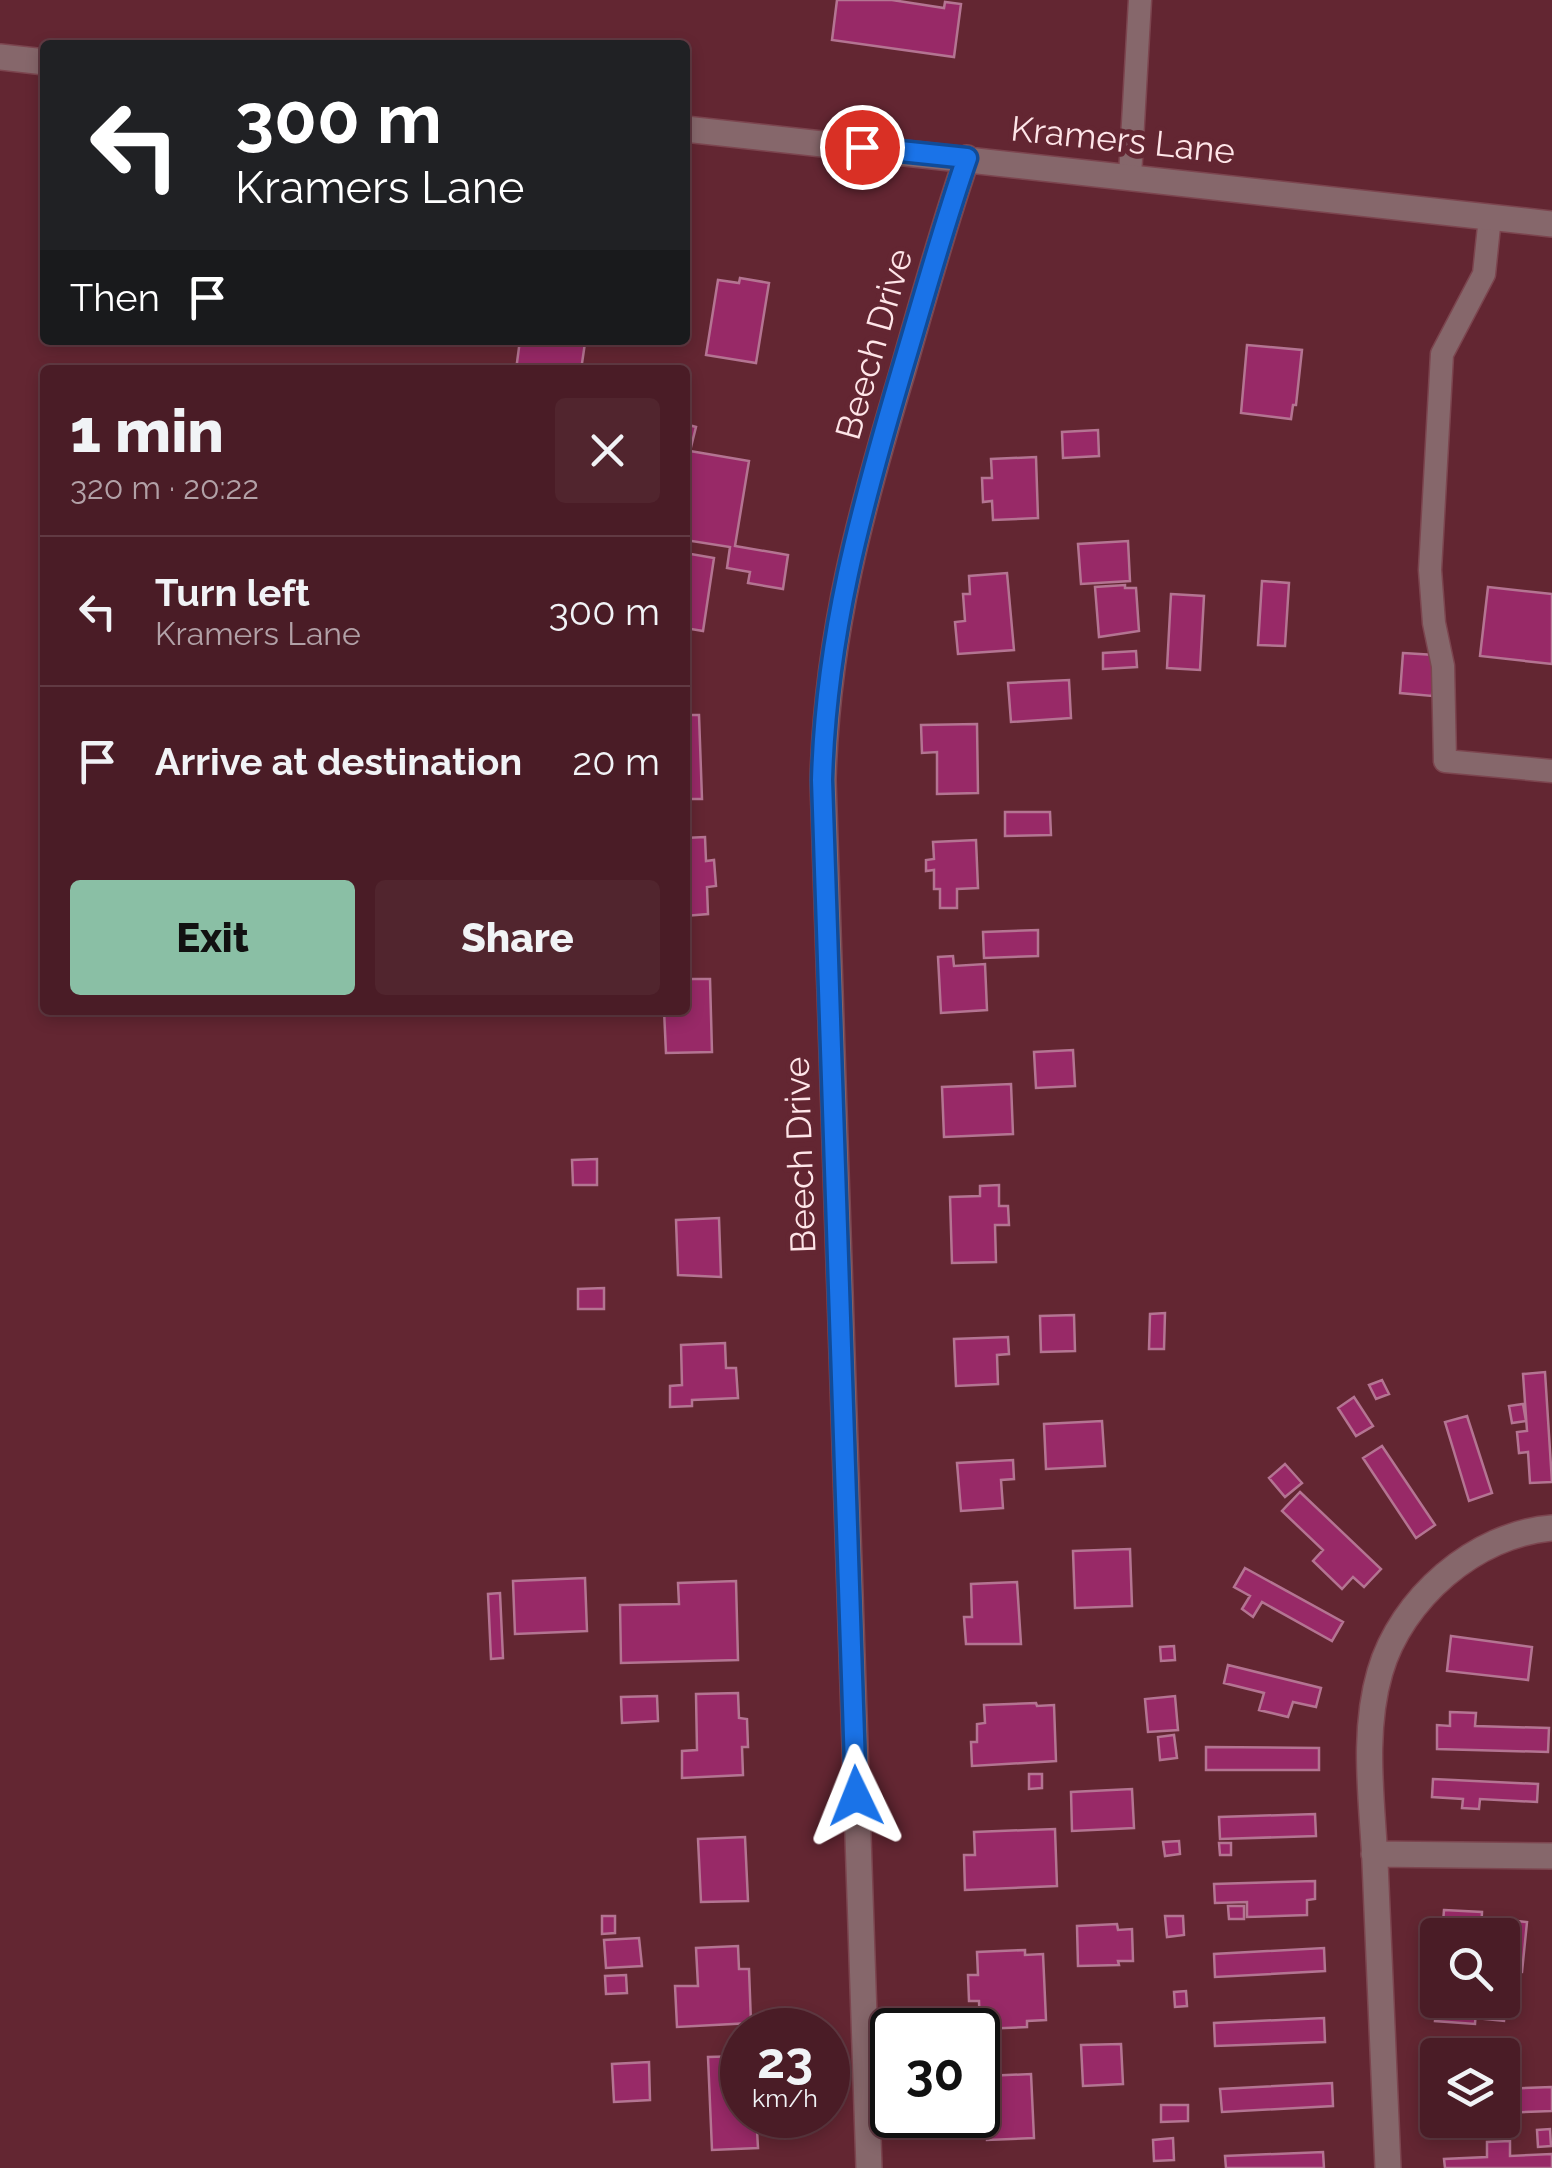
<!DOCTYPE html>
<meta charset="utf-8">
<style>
body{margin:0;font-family:Raleway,sans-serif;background:#51252e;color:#f1f3f6;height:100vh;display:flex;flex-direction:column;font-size:38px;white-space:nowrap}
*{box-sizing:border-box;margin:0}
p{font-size:32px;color:#b2a1a7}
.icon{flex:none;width:55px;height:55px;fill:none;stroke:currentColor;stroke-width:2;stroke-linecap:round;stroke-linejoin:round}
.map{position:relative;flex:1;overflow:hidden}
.panel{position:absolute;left:40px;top:365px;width:650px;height:650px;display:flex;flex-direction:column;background:#4a1c26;border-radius:10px;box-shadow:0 5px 15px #0003,0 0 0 2px #613a43}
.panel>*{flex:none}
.guide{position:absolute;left:40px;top:40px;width:650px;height:305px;border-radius:10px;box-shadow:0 5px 15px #0003,0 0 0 2px #613a43;background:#202124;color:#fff;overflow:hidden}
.controls{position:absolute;left:1420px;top:1918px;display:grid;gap:20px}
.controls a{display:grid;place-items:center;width:100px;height:100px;border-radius:10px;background:#4a1c26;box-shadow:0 5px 15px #0003,0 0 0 2px #613a43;font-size:50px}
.speed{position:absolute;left:720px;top:2008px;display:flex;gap:20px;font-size:50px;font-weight:700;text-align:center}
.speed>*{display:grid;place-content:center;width:130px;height:130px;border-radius:50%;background:#4a1c26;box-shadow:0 5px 15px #0003,0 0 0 2px #613a43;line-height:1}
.speed small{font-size:25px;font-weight:400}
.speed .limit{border:5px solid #111;border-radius:15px;background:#fff;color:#111}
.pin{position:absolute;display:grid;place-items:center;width:85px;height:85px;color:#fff;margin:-42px;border:5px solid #fff;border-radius:50%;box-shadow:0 2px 10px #0007}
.me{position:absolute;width:110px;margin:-55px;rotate:358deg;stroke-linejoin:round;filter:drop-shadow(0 0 8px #0008)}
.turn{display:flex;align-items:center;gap:35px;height:210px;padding:0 30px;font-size:45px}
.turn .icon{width:130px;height:130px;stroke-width:2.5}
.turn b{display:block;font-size:70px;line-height:85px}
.then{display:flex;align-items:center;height:95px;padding:0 30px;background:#0003;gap:20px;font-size:38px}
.round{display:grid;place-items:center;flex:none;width:105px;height:105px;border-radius:10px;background:#51252e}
.summary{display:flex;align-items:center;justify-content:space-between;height:170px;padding:0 30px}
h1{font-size:60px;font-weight:800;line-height:75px}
.button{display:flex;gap:20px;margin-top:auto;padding:20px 30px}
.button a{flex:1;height:115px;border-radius:10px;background:#8abfa5;color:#111;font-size:40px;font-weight:800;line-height:115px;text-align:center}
.button a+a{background:#51252e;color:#f1f3f6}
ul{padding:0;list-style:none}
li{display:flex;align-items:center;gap:30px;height:150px;padding:0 30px;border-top:2px solid #613a43}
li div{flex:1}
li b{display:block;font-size:38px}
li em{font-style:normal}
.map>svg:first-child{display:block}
.building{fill:#982967;stroke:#b47492;stroke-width:2.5}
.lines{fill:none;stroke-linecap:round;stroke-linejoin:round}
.lane-casing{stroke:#7c454f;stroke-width:25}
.street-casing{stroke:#7c454f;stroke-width:28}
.lane{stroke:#86676b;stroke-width:22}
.street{stroke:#86676b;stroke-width:25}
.route-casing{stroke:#114b97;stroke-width:25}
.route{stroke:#1a73e8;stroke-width:18}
.labels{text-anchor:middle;stroke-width:10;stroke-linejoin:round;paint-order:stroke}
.street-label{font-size:35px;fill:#fee5e8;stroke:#632632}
</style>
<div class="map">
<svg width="1552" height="2168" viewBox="0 0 1552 2168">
<rect width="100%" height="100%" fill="#632632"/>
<path class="building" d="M 837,0 L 892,0 L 944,8 L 945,2 L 961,4 L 954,57 L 832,40 Z
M 740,278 L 769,283 L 756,363 L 706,355 L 718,280 L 739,283 Z
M 520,340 L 585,343 L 581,370 L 516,370 Z
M 1247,345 L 1302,350 L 1296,405 L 1293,405 L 1291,419 L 1241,413 Z
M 685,424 L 696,427 L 691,447 L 685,446 Z
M 1098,430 L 1099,456 L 1063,458 L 1062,432 Z
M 690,451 L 749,461 L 735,546 L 788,555 L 783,589 L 748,583 L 750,572 L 727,568 L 730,547 L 685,540 L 685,457 L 689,458 Z
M 1036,457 L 1038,518 L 993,520 L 992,501 L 983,502 L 982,478 L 992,478 L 991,459 Z
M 1128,541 L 1130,581 L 1081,584 L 1078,544 Z
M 685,553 L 714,558 L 703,631 L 685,628 Z
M 1007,573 L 1014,650 L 958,654 L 955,622 L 965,621 L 963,594 L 970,594 L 969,576 Z
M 1262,581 L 1289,583 L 1285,646 L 1258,645 Z
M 1125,585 L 1125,588 L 1136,588 L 1139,631 L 1099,637 L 1095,587 Z
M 1488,587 L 1552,594 L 1552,664 L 1480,656 Z
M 1171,594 L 1204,596 L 1200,670 L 1167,668 Z
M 1136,651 L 1137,667 L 1103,669 L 1103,653 Z
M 1403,653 L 1435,655 L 1432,696 L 1400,693 Z
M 1069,680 L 1071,718 L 1011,722 L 1008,683 Z
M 685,715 L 699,715 L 702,799 L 685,799 Z
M 977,724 L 978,793 L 937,794 L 937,752 L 922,753 L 921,725 Z
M 1005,812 L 1050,812 L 1051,835 L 1005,836 Z
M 705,837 L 706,861 L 714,860 L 716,886 L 707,887 L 708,914 L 685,916 L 685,838 Z
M 976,840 L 978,888 L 957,889 L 957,908 L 940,908 L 940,889 L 934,889 L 934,870 L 926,871 L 926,860 L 934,859 L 933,842 Z
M 1038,930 L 1038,956 L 984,958 L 983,932 Z
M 953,956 L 954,966 L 985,964 L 987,1010 L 941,1013 L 938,957 Z
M 685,979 L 710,979 L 712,1052 L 666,1053 L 664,1010 L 685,1010 Z
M 1073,1050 L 1075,1086 L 1036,1088 L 1034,1052 Z
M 1011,1084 L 1013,1134 L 944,1137 L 942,1087 Z
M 597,1159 L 597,1185 L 573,1185 L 572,1160 Z
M 999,1185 L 999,1206 L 1008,1206 L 1009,1225 L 995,1225 L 996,1262 L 952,1263 L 950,1197 L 980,1196 L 980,1186 Z
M 719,1218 L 721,1277 L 678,1275 L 676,1220 Z
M 604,1288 L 604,1309 L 578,1309 L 578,1289 Z
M 1165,1313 L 1164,1349 L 1149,1349 L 1150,1314 Z
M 1074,1315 L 1075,1351 L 1041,1352 L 1040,1316 Z
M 1008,1337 L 1009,1354 L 997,1355 L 998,1384 L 956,1386 L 954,1339 Z
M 725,1343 L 726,1368 L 736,1368 L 738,1398 L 692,1400 L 692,1406 L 670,1407 L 670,1386 L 682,1385 L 681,1345 Z
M 1545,1372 L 1552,1482 L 1530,1483 L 1528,1452 L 1519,1453 L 1517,1432 L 1527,1431 L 1523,1374 Z
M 1382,1380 L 1389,1394 L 1376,1399 L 1369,1385 Z
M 1354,1397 L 1373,1426 L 1356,1436 L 1338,1408 Z
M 1523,1404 L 1526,1421 L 1512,1423 L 1509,1406 Z
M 1467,1416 L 1492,1493 L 1469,1501 L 1445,1422 Z
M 1102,1421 L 1105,1466 L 1046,1469 L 1044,1424 Z
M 1382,1446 L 1435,1525 L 1416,1538 L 1363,1458 Z
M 1013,1460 L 1014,1479 L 1001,1480 L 1003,1508 L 961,1511 L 957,1463 Z
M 1285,1464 L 1302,1483 L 1285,1497 L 1269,1478 Z
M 1300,1492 L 1381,1569 L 1364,1587 L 1353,1577 L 1342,1589 L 1313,1561 L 1323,1550 L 1282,1511 Z
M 1130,1549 L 1132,1606 L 1075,1608 L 1073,1551 Z
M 1245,1568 L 1343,1622 L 1332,1641 L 1262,1602 L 1253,1617 L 1242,1609 L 1250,1596 L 1234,1587 Z
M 585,1578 L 587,1631 L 515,1634 L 513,1581 Z
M 736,1581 L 738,1660 L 621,1663 L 620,1605 L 679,1604 L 678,1583 Z
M 1017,1582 L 1021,1644 L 966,1644 L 964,1617 L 972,1617 L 971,1584 Z
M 500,1593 L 503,1658 L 491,1659 L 488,1594 Z
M 1451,1636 L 1532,1647 L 1528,1680 L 1447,1671 Z
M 1174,1646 L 1175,1660 L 1161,1661 L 1160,1647 Z
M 1228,1665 L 1321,1688 L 1316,1707 L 1293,1702 L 1288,1717 L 1259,1710 L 1264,1693 L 1224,1683 Z
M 738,1693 L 739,1718 L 747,1719 L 748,1747 L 742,1747 L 743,1775 L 682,1778 L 682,1751 L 697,1750 L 696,1694 Z
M 657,1696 L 658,1721 L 622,1723 L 621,1697 Z
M 1175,1696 L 1178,1730 L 1148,1732 L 1145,1699 Z
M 1036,1703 L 1037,1706 L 1054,1705 L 1056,1761 L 972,1766 L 971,1742 L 977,1742 L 977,1724 L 985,1723 L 984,1705 Z
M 1450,1712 L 1476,1713 L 1475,1726 L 1549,1728 L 1548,1752 L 1437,1749 L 1437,1725 L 1450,1726 Z
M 1174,1735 L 1177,1758 L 1160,1760 L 1158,1737 Z
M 1206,1747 L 1319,1748 L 1319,1770 L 1206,1770 Z
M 1029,1774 L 1042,1774 L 1042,1788 L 1029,1789 Z
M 1433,1779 L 1538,1784 L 1537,1802 L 1480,1799 L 1479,1809 L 1462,1808 L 1463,1799 L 1432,1797 Z
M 1132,1789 L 1134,1828 L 1072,1831 L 1071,1792 Z
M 1315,1814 L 1316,1836 L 1220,1839 L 1219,1817 Z
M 1055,1829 L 1057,1886 L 965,1890 L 964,1855 L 975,1855 L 974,1832 Z
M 745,1837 L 748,1901 L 701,1902 L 698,1839 Z
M 1179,1841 L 1180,1854 L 1165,1856 L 1163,1842 Z
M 1219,1843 L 1231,1843 L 1231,1855 L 1220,1855 Z
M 1315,1881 L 1315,1899 L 1307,1900 L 1307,1915 L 1247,1917 L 1247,1902 L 1215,1903 L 1214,1884 Z
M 1228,1906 L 1244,1906 L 1244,1919 L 1229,1919 Z
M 1444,1910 L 1482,1912 L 1481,1935 L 1442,1935 Z
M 602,1916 L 615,1916 L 615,1933 L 602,1934 Z
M 1165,1916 L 1183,1916 L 1184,1935 L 1167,1937 Z
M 1492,1918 L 1527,1922 L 1522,1972 L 1509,1971 L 1504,2021 L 1484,2019 L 1486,2000 L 1502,2000 L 1502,1935 L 1492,1935 Z
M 1117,1924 L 1118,1930 L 1132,1929 L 1133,1961 L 1118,1961 L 1119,1965 L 1078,1966 L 1077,1926 Z
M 639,1938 L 642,1966 L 606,1968 L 604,1940 Z
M 738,1946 L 739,1969 L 749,1969 L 751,2023 L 677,2027 L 675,1986 L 698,1986 L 696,1948 Z
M 1324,1948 L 1325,1971 L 1215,1977 L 1214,1954 Z
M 1025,1950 L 1025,1955 L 1043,1954 L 1046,2020 L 1027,2021 L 1027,2027 L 980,2029 L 979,2001 L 969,2001 L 968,1975 L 978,1975 L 977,1952 Z
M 626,1975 L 627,1993 L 606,1994 L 605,1976 Z
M 1186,1991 L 1187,2006 L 1175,2007 L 1174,1992 Z
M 1438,1992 L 1438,2000 L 1459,2000 L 1458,2007 L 1476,2009 L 1475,2024 L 1435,2021 Z
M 1324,2018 L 1325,2042 L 1215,2046 L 1214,2023 Z
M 1121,2044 L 1123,2084 L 1083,2086 L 1081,2045 Z
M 742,2056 L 742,2115 L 767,2115 L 767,2130 L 757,2130 L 758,2148 L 712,2150 L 708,2057 Z
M 649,2062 L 650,2100 L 614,2102 L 612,2064 Z
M 1031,2074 L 1034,2138 L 987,2140 L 985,2076 Z
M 1332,2083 L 1333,2106 L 1222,2112 L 1220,2089 Z
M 1552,2087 L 1552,2111 L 1502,2113 L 1502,2089 Z
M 1161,2105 L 1188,2105 L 1188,2121 L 1161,2122 Z
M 1550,2129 L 1551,2146 L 1538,2147 L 1537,2130 Z
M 1173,2138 L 1174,2160 L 1154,2161 L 1153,2140 Z
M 1510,2141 L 1510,2156 L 1552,2154 L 1552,2168 L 1445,2168 L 1444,2159 L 1487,2157 L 1487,2142 Z
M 1323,2152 L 1324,2168 L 1226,2168 L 1225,2156 Z"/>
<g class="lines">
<g class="lane-casing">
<path id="lane" d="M 1130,176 L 1140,0
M 1490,217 L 1484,274 L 1442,354 L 1430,570 L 1434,623 L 1443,666 L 1445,761 L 1552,771"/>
</g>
<g class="street-casing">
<path id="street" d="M 0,57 L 45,62
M 685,129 L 1552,224
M 1374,1854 L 1552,1856
M 869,2168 L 823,780 C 827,632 861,510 903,370 C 923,299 943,228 967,158
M 1388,2168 C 1383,2066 1379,1964 1375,1862 C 1372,1800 1362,1733 1380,1672 C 1401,1599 1475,1534 1552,1528"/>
</g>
<use href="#lane" class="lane"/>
<use href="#street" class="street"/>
</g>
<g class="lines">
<g class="route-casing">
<path id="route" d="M 856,1796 L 822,780 C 826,637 860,513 900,377 C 922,304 942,230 967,158 L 862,147"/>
</g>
<use href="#route" class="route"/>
</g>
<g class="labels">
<g class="street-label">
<text transform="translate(1123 140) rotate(6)" y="12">Kramers Lane</text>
<text transform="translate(874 344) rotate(-74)" y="12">Beech Drive</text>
<text transform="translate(800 1155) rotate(-92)" y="12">Beech Drive</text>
</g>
</g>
</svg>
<div class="controls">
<a><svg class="icon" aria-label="search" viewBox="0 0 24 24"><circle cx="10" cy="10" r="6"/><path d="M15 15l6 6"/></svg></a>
<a><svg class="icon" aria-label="layers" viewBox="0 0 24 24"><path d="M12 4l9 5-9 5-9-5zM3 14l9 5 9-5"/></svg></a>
</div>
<div class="speed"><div>23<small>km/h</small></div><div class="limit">30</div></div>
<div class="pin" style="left:862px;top:147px;background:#d93025"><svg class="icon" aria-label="arrive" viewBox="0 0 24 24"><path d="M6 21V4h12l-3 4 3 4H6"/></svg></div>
<svg class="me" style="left:856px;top:1796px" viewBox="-20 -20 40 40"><path d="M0-17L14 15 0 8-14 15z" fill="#1a73e8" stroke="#fff" stroke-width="4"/></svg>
<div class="guide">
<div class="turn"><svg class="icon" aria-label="left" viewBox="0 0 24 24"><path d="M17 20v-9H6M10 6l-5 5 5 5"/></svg><div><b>300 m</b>Kramers Lane</div></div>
<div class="then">Then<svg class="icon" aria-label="arrive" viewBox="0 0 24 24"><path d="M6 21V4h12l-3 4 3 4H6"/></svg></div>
</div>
<section class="panel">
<div class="summary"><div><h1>1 min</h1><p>320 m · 20:22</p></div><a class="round"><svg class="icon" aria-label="close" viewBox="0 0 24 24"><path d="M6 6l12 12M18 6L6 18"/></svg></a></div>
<ul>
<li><svg class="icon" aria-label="left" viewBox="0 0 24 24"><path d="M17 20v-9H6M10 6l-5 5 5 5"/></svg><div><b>Turn left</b><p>Kramers Lane</p></div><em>300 m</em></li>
<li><svg class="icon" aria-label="arrive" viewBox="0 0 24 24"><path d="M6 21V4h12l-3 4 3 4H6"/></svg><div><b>Arrive at destination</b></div><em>20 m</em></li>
</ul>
<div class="button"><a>Exit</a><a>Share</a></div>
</section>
</div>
